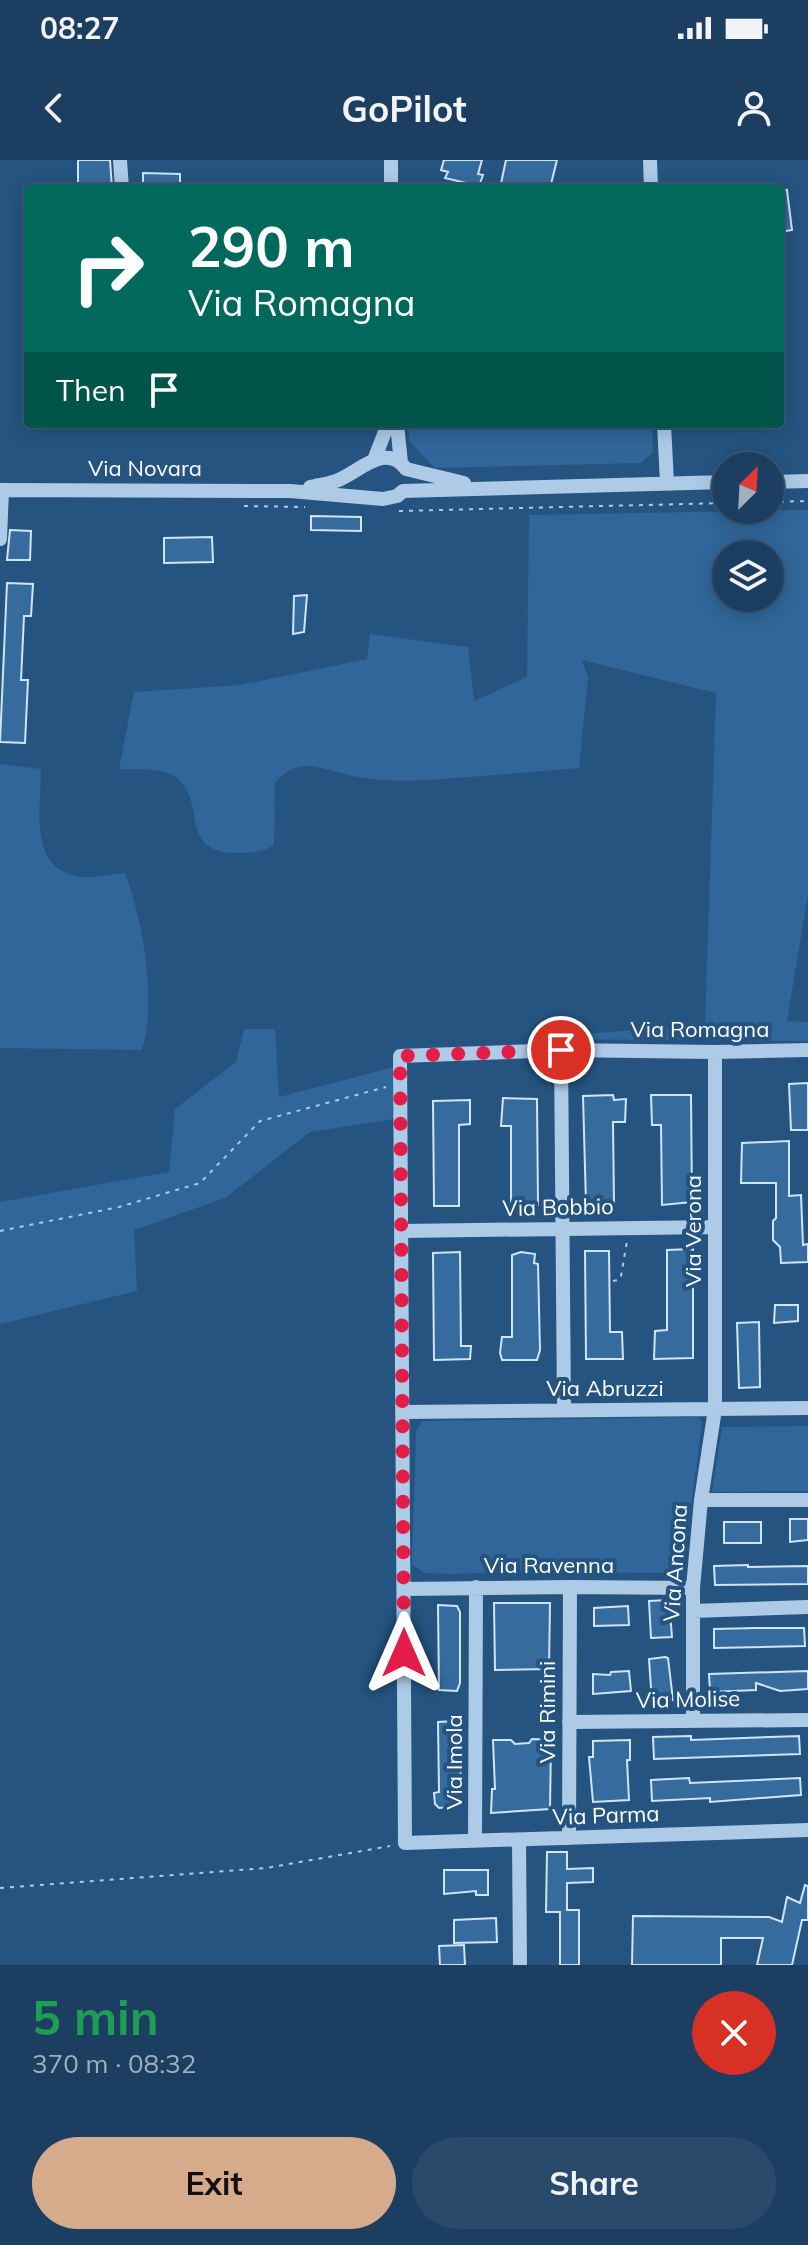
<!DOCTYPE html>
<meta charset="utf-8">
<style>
body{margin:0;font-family:Mulish,sans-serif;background:#294a6a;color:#f1f3f6;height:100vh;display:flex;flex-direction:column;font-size:30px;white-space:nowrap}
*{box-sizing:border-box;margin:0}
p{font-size:26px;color:#a0afbd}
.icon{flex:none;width:44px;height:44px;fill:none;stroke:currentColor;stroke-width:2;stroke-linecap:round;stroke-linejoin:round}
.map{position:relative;height:1805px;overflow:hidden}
.drawer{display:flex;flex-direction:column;background:#1c3f61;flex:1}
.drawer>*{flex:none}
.guide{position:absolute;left:24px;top:24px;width:760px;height:244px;border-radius:8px;box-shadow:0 4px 20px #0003,0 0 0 2px #3a5876;background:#00695c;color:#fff;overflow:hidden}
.needle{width:52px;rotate:24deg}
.buttons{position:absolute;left:712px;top:292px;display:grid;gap:16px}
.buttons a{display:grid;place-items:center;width:72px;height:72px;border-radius:50%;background:#1c3f61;box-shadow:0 4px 20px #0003,0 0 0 2px #3a5876;font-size:40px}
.pin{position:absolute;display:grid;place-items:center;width:68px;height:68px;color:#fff;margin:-34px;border:4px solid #fff;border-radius:50%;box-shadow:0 2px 8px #0007}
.me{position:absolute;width:88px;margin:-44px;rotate:0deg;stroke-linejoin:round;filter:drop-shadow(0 0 6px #0008)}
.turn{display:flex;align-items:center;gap:28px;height:168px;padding:0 32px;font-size:36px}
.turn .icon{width:104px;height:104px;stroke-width:2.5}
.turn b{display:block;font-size:56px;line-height:68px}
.then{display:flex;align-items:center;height:76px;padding:0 32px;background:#0003;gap:16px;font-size:30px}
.round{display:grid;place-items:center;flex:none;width:84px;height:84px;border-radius:42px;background:#294a6a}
.head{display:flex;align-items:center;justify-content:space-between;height:136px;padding:0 32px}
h1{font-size:48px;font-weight:700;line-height:60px;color:#1e9e55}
.primary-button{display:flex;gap:16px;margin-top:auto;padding:16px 32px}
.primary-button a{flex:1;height:92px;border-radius:48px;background:#d6ab8b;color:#111;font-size:32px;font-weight:700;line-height:92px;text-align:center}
.primary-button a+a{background:#294a6a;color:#f1f3f6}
.status{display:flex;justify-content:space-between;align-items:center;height:56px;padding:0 40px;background:#1c3f61;direction:ltr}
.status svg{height:22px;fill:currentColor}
header{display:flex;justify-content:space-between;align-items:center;height:104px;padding:0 32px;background:#1c3f61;font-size:36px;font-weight:700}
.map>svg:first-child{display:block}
.green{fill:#306699;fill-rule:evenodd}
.building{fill:#366b9e;stroke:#d0e4f5;stroke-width:2}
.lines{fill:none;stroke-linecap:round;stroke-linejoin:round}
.path{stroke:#adcbe7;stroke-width:2;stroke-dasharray:4 6;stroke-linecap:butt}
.minor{stroke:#adcbe7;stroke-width:14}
.route{stroke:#e11d48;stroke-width:14;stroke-dasharray:0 25.2}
.labels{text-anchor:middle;stroke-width:8;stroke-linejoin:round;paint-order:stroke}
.street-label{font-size:22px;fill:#fff;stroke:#255481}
</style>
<div class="status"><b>08:27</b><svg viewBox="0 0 49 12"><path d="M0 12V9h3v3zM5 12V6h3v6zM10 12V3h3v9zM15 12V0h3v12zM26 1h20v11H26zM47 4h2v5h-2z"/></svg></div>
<header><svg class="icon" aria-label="back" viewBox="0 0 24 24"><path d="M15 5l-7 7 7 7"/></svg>GoPilot<svg class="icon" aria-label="person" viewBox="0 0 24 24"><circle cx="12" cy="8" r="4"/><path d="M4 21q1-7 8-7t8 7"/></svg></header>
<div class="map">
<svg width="808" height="1805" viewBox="0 0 808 1805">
<rect width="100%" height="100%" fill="#255481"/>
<path class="green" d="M 409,264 L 652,264 L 653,292 L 641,303 L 435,308 L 409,281 Z
M 808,350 L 808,735 L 787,861 L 808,862 L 808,881 L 526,879 L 705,864 L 716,533 L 582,500 L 588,517 L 579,608 C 543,611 506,614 469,617 C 426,620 384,625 341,613 C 314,606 296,598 275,623 L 274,685 C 263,692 251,693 238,693 C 175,693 210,641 174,616 C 160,607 135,610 119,609 L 134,532 L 240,525 L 367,499 L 370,474 L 468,487 L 474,541 L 527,517 L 529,355 ZM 726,394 L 770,394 L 770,438 L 726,438 Z
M 0,604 L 41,609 C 41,649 27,711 82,717 C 96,718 111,714 125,713 C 143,759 157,843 142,890 L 0,888 Z
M 244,869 L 275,869 L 279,937 L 394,907 L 394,959 L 310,972 L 225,1038 L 134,1070 L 137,1131 L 0,1164 L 0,1042 L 169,1012 L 175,949 L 236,902 Z
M 698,1257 L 702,1262 L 684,1402 L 672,1413 L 508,1412 L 450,1414 L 424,1413 L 412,1404 L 416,1271 L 422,1261 Z
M 808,1266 L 808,1331 L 712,1332 L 722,1267 Z"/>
<path class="building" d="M 78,0 L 110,0 L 112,28 L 78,28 Z
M 444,0 L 482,0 L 478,14 L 483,15 L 479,26 L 445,18 L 448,12 L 441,10 Z
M 506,0 L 557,0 L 550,28 L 500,28 Z
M 143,13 L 180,14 L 180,28 L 143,28 Z
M 787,30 L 792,70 L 780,72 L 780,31 Z
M 311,356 L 361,357 L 361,371 L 311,370 Z
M 10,370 L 31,371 L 30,400 L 7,400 Z
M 212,377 L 213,402 L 164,403 L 164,378 Z
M 7,423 L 33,424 L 31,456 L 24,456 L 21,520 L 28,520 L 25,583 L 0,582 Z
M 307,435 L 304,472 L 293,474 L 294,436 Z
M 808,923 L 808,970 L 791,970 L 789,924 Z
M 613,935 L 614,940 L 626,939 L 625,962 L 613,962 L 614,1043 L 586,1044 L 583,936 Z
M 651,935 L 691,935 L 692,1042 L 662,1045 L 661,965 L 652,965 Z
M 503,938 L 537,939 L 538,1045 L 511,1045 L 511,966 L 501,966 Z
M 470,940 L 470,964 L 459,965 L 459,1046 L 434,1046 L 433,941 Z
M 789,981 L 789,1036 L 801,1035 L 803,1085 L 808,1084 L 808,1102 L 781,1103 L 780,1087 L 773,1080 L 773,1061 L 776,1058 L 776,1023 L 741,1023 L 742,983 Z
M 693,1089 L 693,1198 L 654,1199 L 655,1171 L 667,1170 L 667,1090 Z
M 585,1091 L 609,1091 L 610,1172 L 622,1172 L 623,1199 L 586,1199 Z
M 460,1092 L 461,1186 L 471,1186 L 470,1199 L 434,1200 L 433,1093 Z
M 521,1092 L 535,1094 L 534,1103 L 538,1104 L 540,1190 L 537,1200 L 502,1200 L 500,1193 L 502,1177 L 512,1177 L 512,1095 Z
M 775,1145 L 798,1145 L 798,1161 L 774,1163 Z
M 759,1162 L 760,1227 L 739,1228 L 737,1163 Z
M 790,1359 L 808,1359 L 808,1380 L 790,1382 Z
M 724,1362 L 761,1362 L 761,1383 L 724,1383 Z
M 748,1405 L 748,1407 L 808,1406 L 808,1424 L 715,1425 L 714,1406 Z
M 669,1440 L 672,1477 L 651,1478 L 649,1441 Z
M 494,1443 L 550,1443 L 549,1509 L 495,1510 Z
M 438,1445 L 457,1446 L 460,1452 L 460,1523 L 457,1531 L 439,1530 Z
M 628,1446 L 629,1465 L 594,1466 L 594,1448 Z
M 756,1468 L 804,1468 L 805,1486 L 714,1488 L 714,1469 Z
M 665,1497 L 668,1498 L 673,1540 L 652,1542 L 649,1499 Z
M 629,1511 L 631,1531 L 593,1534 L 593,1514 L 610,1515 L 611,1512 Z
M 808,1511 L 808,1529 L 780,1531 L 756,1523 L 756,1530 L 710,1532 L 709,1514 Z
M 456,1561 L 460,1567 L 461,1640 L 458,1646 L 439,1648 L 435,1644 L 434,1633 L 439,1632 L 438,1562 Z
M 691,1576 L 691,1580 L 799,1576 L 800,1594 L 654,1599 L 653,1577 Z
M 532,1579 L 551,1580 L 550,1649 L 491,1653 L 492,1629 L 495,1629 L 493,1580 L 511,1580 L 515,1584 L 529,1583 Z
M 630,1580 L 630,1600 L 627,1600 L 629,1640 L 593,1642 L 589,1597 L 593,1597 L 593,1581 Z
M 689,1618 L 690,1623 L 800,1618 L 801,1635 L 710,1642 L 710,1638 L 652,1641 L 651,1620 Z
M 547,1692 L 567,1692 L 567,1709 L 593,1708 L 593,1722 L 567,1723 L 567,1750 L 579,1750 L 579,1805 L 560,1805 L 560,1752 L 546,1752 Z
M 444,1710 L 488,1710 L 488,1735 L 476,1735 L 476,1731 L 444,1734 Z
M 805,1725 L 808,1726 L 808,1760 L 802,1760 L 792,1805 L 757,1805 L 763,1778 L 721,1778 L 721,1805 L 632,1805 L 633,1756 L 769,1757 L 782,1762 L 787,1737 L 800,1743 Z
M 496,1758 L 497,1782 L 454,1783 L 454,1760 Z
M 464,1785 L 465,1805 L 440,1805 L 439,1786 Z"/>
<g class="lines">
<path class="path" d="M 770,342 L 808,341
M 244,346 L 305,347
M 399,351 L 726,343
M 0,1071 L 119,1047 L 200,1023 L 260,961 L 386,927
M 613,1121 L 619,1120 L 621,1116 L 627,1081
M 0,1728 L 266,1708 L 390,1686"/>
<path class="minor" d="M 120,0 L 122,28
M 391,0 L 391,28
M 650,0 L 651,28
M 397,264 L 401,303
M 664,264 L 667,323
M 374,300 L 388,264
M 770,322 L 808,321
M 310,327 C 318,325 328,324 336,321 C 358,313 386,281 406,309 L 464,323
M 0,330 L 290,331 L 383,339 L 397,336 L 403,331 L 726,322
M 0,379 L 2,330
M 561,890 L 564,1249
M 808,890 L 715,892 L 561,890 L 400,896 L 405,1683 L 808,1670
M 402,1071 L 715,1067
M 402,1252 L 808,1248
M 701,1340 L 808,1340
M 404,1429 L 570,1427 L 693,1428
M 693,1451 L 808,1447
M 693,1561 L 693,1428 L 701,1340 L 715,1249 L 715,892
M 569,1562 L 808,1560
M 569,1678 L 570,1427
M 519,1680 L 520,1805
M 475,1681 L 476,1427"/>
</g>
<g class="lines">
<path class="route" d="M 404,1493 L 400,896 L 561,890"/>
</g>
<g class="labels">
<g class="street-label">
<text x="145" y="316">Via Novara</text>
<text x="700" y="877">Via Romagna</text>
<text transform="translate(558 1047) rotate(-1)" y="8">Via Bobbio</text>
<text transform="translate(693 1071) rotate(-90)" y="8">Via Verona</text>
<text x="605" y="1236">Via Abruzzi</text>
<text transform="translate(675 1403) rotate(-86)" y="8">Via Ancona</text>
<text x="549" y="1413">Via Ravenna</text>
<text transform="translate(688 1539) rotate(-1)" y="8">Via Molise</text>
<text transform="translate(547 1552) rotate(-90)" y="8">Via Rimini</text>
<text transform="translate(454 1602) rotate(-90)" y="8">Via Imola</text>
<text transform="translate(606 1655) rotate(-2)" y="8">Via Parma</text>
</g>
</g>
</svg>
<div class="buttons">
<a><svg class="needle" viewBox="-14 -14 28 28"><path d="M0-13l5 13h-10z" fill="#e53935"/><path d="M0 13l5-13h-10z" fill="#a0afbd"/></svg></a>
<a><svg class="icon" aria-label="layers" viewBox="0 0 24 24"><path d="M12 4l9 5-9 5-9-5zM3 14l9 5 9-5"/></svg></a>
</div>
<div class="pin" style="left:561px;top:890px;background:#d93025"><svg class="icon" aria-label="arrive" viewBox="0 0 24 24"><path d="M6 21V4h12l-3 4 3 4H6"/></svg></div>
<svg class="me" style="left:404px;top:1493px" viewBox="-20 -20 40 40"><path d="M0-17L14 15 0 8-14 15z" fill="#e11d48" stroke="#fff" stroke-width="4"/></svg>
<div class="guide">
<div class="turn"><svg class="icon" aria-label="right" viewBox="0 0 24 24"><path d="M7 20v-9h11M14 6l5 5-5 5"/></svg><div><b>290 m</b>Via Romagna</div></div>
<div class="then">Then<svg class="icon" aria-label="arrive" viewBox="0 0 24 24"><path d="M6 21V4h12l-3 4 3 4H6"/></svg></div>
</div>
</div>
<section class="drawer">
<div class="head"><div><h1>5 min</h1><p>370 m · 08:32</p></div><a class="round" style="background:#d93025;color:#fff"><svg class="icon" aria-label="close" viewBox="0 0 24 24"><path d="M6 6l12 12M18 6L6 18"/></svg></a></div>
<div class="primary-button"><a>Exit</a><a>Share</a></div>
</section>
